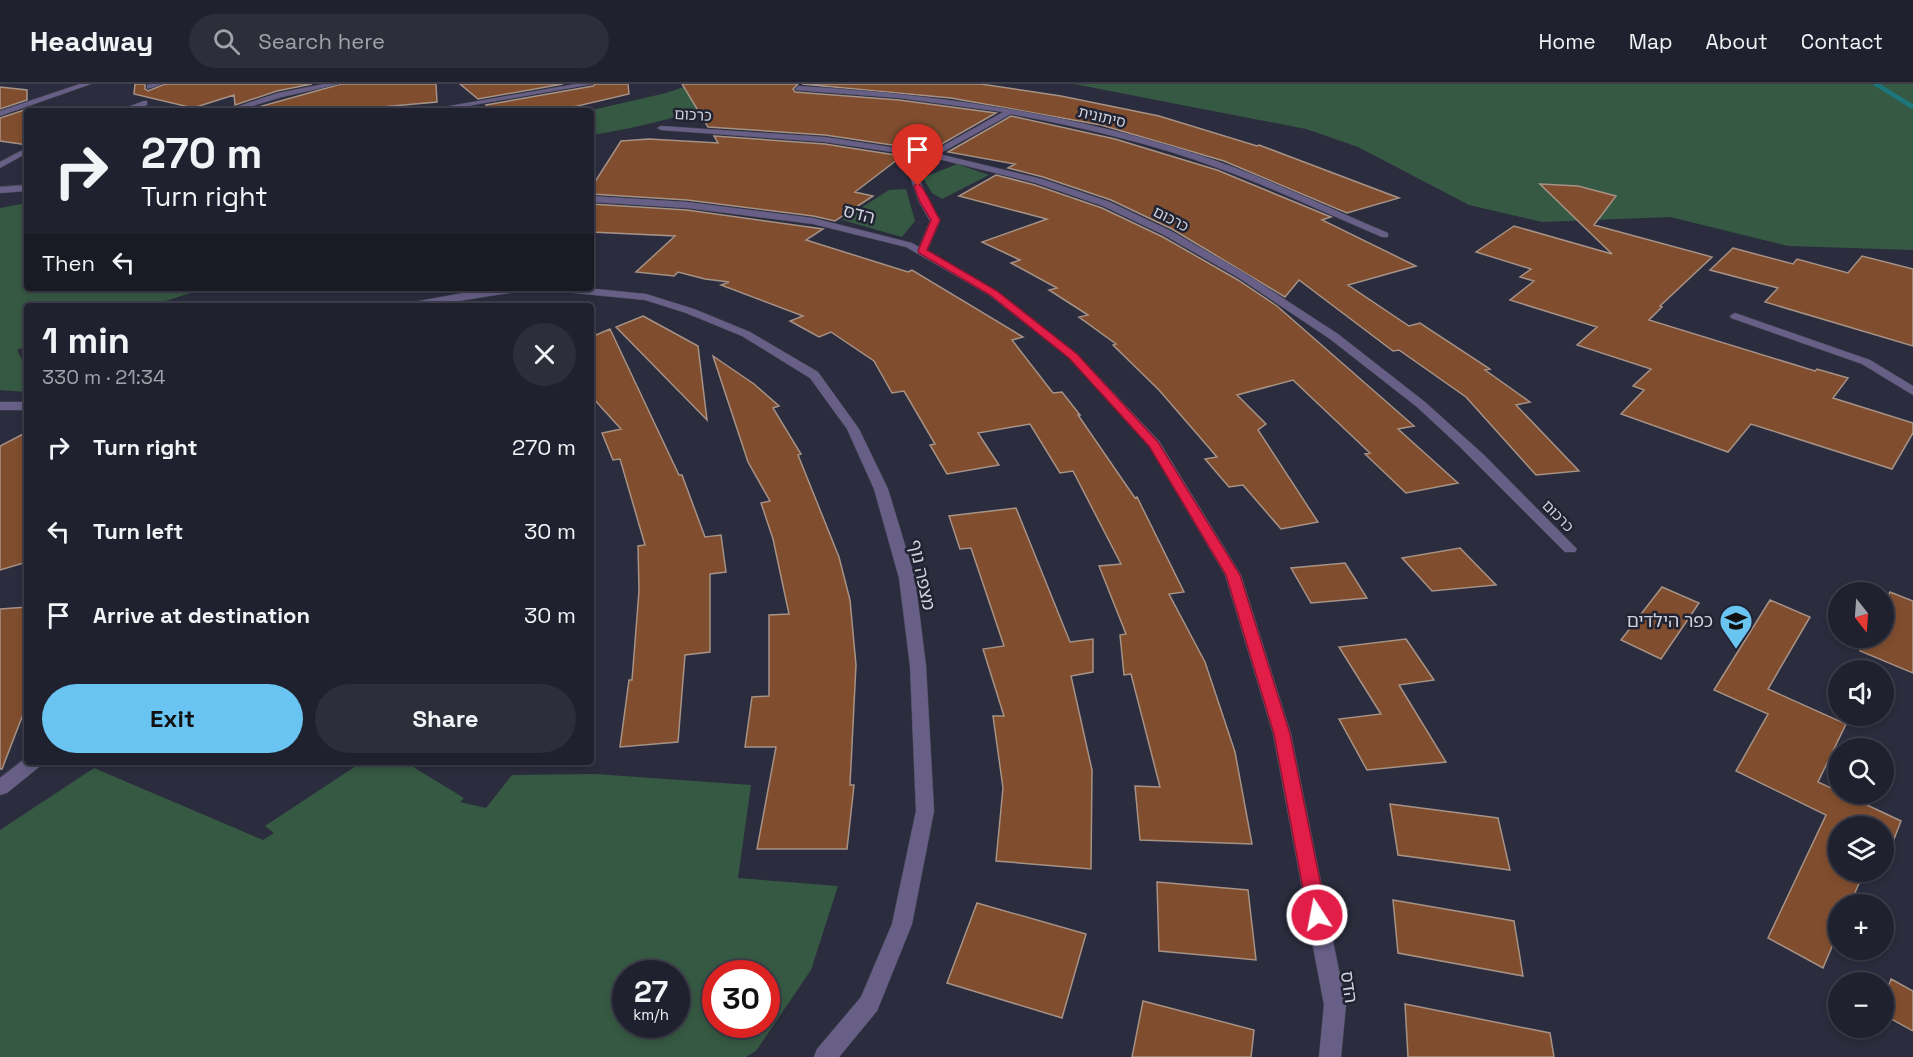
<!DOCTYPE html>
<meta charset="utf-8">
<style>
body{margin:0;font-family:"Space Grotesk","Noto Sans Hebrew",sans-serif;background:#2d2e3a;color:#f1f3f6;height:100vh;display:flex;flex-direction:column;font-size:22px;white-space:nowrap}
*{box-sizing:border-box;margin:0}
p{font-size:20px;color:#a2a3aa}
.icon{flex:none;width:33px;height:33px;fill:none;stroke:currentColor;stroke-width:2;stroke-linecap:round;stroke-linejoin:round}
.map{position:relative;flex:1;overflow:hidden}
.sheet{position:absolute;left:24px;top:219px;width:570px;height:462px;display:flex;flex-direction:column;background:#20212e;border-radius:6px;box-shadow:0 3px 9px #0003,0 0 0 2px #3d3e4a}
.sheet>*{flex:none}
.hud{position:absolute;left:24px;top:24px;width:570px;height:183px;border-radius:6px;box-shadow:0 3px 9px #0003,0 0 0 2px #3d3e4a;background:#20212e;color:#f1f3f6;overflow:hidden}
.needle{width:39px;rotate:163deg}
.tools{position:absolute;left:1828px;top:498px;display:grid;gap:12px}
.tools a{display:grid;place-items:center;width:66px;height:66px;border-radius:50%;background:#20212e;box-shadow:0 3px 9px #0003,0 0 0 2px #3d3e4a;font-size:30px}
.speed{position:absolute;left:612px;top:876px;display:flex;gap:12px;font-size:30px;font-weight:700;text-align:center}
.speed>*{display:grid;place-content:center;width:78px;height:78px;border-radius:50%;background:#20212e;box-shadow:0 3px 9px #0003,0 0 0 2px #3d3e4a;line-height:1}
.speed small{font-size:15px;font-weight:400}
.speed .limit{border:9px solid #d22;background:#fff;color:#111}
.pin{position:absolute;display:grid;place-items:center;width:51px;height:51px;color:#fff;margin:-62px -26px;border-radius:50% 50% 50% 0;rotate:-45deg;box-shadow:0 0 6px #0007}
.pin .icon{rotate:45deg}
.me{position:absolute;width:66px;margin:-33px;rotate:349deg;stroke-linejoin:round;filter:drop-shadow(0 0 4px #0008)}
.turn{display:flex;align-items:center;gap:21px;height:126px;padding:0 18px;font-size:27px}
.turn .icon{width:78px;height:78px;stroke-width:2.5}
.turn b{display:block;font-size:42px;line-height:51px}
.then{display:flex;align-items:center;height:57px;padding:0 18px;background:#0003;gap:12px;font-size:22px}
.round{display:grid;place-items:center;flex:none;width:63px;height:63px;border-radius:32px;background:#2d2e3a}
.head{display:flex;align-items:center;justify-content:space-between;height:102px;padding:0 18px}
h1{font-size:36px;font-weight:600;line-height:45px}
.cta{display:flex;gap:12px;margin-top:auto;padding:12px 18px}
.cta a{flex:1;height:69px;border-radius:36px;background:#69c4f1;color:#111;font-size:24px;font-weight:600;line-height:69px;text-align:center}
.cta a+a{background:#2d2e3a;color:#f1f3f6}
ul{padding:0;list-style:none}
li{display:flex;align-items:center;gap:18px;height:84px;padding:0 18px}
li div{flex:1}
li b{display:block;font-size:22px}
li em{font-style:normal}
header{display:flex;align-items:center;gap:36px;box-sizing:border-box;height:84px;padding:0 30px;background:#20212e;border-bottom:2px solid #3d3e4a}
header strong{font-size:28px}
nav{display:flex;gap:33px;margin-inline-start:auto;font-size:21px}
.search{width:420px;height:54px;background:#2d2e3a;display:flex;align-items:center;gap:15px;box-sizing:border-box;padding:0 21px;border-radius:33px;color:#a2a3aa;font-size:22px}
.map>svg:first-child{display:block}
.green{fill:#365943;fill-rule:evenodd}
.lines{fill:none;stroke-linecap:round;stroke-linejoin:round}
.stream{stroke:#1b777c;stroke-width:4.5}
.building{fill:#804e2f;stroke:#a69286;stroke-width:1.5}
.minor-casing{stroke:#494a59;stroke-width:1}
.tertiary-casing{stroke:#494a59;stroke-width:1}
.minor{fill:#685f87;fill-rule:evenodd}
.tertiary{fill:#685f87;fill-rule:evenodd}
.route{fill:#e11d48;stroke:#92132f;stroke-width:1.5}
.labels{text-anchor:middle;stroke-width:5;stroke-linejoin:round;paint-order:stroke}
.far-street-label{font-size:15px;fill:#cfd1db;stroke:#212332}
.street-label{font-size:18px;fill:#cfd1db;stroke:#212332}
.poi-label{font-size:18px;fill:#cfd1db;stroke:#212332;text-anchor:end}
</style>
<header>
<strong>Headway</strong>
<div class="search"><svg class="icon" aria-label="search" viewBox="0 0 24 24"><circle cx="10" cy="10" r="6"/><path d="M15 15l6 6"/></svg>Search here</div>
<nav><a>Home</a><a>Map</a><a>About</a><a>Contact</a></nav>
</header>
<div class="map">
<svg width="1913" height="973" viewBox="0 0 1913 973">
<rect width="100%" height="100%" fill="#2b2c3d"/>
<path class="green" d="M 692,0 L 760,7 C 704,25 649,43 591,51 L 591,27 L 588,27 L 666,9 Z
M 1074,0 L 1913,0 L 1913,166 L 1788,162 L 1670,133 L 1542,138 L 1469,121 L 1358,63 L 1306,45 Z
M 957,80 L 989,91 L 942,115 L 932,109 L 923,94 Z
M 906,105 L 915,137 L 902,153 L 842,136 L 889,106 Z
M 27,119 L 27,204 L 206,204 L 150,222 L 27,222 L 27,262 L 17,266 L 27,285 L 27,308 L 0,306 L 0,124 Z
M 362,678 L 405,678 L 464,714 L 460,718 L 486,724 L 512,691 L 595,690 L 751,701 L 738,794 L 838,802 L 811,886 L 756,967 L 746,973 L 0,973 L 0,746 L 94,684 L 263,756 L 274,749 L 265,742 ZM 626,890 L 676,890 L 676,940 L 626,940 ZM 716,890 L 766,890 L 766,940 L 716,940 Z"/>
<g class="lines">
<path class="stream" d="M 1876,0 L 1913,23"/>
</g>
<path class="building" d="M 135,0 L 145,0 L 145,5 L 148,7 L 165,0 L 312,0 L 277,7 L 235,21 L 234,11 L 193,24 L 134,10 Z
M 341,0 L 436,0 L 437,18 L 336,27 L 244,27 Z
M 460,0 L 563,0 L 478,15 Z
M 595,0 L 628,0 L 629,10 L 556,27 L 494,27 L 486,21 L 593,2 Z
M 682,0 L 798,0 L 793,5 L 795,8 L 899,16 L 996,29 L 933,65 L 915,62 L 912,64 L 825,51 L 708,43 Z
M 802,0 L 981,0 L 1061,12 L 1159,32 L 1257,62 L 1259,61 L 1399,114 L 1347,129 L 1224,77 L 1101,41 L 951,14 Z
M 0,3 L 27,6 L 27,16 L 0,25 Z
M 27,25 L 27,61 L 0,57 L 0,34 Z
M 1011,32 L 1115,55 L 1217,86 L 1331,133 L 1322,136 L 1416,182 L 1348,201 L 1409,242 L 1420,239 L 1490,285 L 1485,286 L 1530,318 L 1516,321 L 1579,387 L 1536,391 L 1466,313 L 1399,266 L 1393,267 L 1299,196 L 1285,213 L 1172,145 L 1111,116 L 1043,93 L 1008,84 L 1015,80 L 948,68 Z
M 714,52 L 825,60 L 902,72 L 855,108 L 873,112 L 835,137 L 813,132 L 687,116 L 591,110 L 591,104 L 621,57 L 649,55 L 718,59 Z
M 996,91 L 1035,101 L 1102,124 L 1163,153 L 1238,196 L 1277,222 L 1414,342 L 1398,345 L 1458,399 L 1406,409 L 1365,370 L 1370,369 L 1293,296 L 1237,311 L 1266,340 L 1258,346 L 1318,438 L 1281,445 L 1243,401 L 1229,403 L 1205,375 L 1217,373 L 1159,306 L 1113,261 L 1116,260 L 1079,233 L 1088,231 L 1049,206 L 1057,204 L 1011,179 L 1020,176 L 982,158 L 1047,135 L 959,112 Z
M 1540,100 L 1578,102 L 1616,112 L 1594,141 L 1712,173 L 1660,222 L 1662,223 L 1649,236 L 1815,287 L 1817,285 L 1848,294 L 1833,314 L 1913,339 L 1913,349 L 1892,385 L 1751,340 L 1728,368 L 1621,330 L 1644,306 L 1633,302 L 1651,285 L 1577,261 L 1597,243 L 1510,216 L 1534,197 L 1520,193 L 1531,185 L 1476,168 L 1514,142 L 1612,170 Z
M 591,120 L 687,126 L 823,145 L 806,156 L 908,188 L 912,186 L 1023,253 L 1012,256 L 1053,309 L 1062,308 L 1080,331 L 1078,331 L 1135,414 L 1137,413 L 1184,508 L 1169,510 L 1205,578 L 1235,668 L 1252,760 L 1140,756 L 1135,702 L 1160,703 L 1131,590 L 1124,591 L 1120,551 L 1126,550 L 1099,482 L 1121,480 L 1073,387 L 1060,389 L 1030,340 L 978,349 L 999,381 L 947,390 L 930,361 L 935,360 L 904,307 L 892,309 L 874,277 L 831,248 L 819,253 L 790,237 L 803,232 L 721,201 L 729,198 L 705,195 L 678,188 L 674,192 L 636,188 L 675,152 L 591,148 Z
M 1733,164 L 1793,180 L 1797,175 L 1848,189 L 1862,172 L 1913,185 L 1913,262 L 1765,218 L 1778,204 L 1710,186 Z
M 643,232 L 698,262 L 707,336 L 616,243 Z
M 610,245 L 679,391 L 682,391 L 705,453 L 721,451 L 726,488 L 710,490 L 710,568 L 685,571 L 678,658 L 620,663 L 629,596 L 632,596 L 639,507 L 638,462 L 645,461 L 620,375 L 613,376 L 602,349 L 621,345 L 591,312 L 591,253 Z
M 713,272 L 754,300 L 779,322 L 773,324 L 801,370 L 798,371 L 839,473 L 850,516 L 856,581 L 850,701 L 854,701 L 847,765 L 757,765 L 776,663 L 745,663 L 752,613 L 769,612 L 769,531 L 789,530 L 773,455 L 761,419 L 770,417 L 748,378 Z
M 27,348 L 27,478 L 0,486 L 0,362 Z
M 1016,424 L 1070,558 L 1093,555 L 1093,588 L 1071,592 L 1092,686 L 1091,785 L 996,777 L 1003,704 L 993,632 L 1004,632 L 983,565 L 1004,562 L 971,464 L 960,465 L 949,432 Z
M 1460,464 L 1496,501 L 1432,507 L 1402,474 Z
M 1345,479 L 1367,514 L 1311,519 L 1291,484 Z
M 1662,503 L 1699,519 L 1661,575 L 1621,556 Z
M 1890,508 L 1913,517 L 1913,589 L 1860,567 L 1867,554 L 1884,554 L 1884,520 Z
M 1770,516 L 1810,533 L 1768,605 L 1846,640 L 1818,698 L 1901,737 L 1891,763 L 1884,759 L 1884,742 L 1839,742 L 1839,788 L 1864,788 L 1850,820 L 1839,820 L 1839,846 L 1823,884 L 1768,854 L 1826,731 L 1736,687 L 1768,630 L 1714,606 Z
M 27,523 L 27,620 L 2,685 L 0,685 L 0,525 Z
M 1406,555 L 1434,596 L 1399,601 L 1446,678 L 1367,686 L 1339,635 L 1381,630 L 1339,563 Z
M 1390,720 L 1498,734 L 1510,786 L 1398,771 Z
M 1157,798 L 1248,806 L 1256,876 L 1159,867 Z
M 1393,816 L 1514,837 L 1523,892 L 1398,869 Z
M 977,819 L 1086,850 L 1062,934 L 947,899 Z
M 1891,895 L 1913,907 L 1913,947 L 1884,931 L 1884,915 Z
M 1143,917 L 1254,946 L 1251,973 L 1132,973 Z
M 1405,920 L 1550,949 L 1554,973 L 1408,973 Z"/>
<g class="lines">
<g class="minor-casing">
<path id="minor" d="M 152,0 L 163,0 L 147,5 L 147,1 Z
M 324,0 L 339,0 L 282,13 L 236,27 L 224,27 L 278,9 Z
M 576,0 L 593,0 L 439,27 L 421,27 Z
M 798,2 C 934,10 1069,29 1199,71 C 1264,92 1326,123 1388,149 L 1388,153 L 1382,153 C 1327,130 1274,104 1218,84 C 1151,59 1081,43 1011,30 L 939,70 L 1042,95 L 1110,118 L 1171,147 L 1246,190 L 1338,250 L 1425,318 L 1484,371 L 1577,465 L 1575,468 L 1565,468 L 1459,362 L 1417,323 L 1330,255 L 1239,194 L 1164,151 L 1103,122 L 1036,99 L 934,74 L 917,90 L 929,118 L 940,137 L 927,167 L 997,207 L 1077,270 L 1159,357 L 1241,491 L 1291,650 L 1346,921 L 1341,973 L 1319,973 L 1324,921 L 1273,650 L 1225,491 L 1149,362 L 1069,274 L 989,211 L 906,163 L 813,140 L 687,124 L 591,118 L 591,112 L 687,118 L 813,134 L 912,159 L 919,163 L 930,137 L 919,118 L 909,90 L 926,73 L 825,58 L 661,46 L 657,44 L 661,42 L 825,53 L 930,69 L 1003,28 L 899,14 L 795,6 Z
M 144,17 L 147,17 L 147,21 L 128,27 L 117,27 Z
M 27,64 L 27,69 L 0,84 L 0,78 Z
M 27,101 L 27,107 L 0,109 L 0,103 Z
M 531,204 L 526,207 C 485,211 444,222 403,222 L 408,219 L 485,205 Z
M 549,204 L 586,204 L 646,210 L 694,225 L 750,248 L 818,288 L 859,345 L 888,405 L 915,494 L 926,582 L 934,727 L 912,840 L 877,927 L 839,973 L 814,973 L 817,965 L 861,913 L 892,840 L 916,727 L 910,582 L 899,494 L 874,405 L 847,345 L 810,294 L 742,252 L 686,229 L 645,216 L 554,207 Z
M 1735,229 L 1870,276 L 1913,302 L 1913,311 L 1862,280 L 1731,234 L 1730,232 Z
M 0,318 L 27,318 L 27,326 L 0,326 Z
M 27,673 L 27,678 L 42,678 L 39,683 L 7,709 L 0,711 L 0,694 Z"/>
</g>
<g class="tertiary-casing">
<path id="tertiary" d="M 80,0 L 91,0 L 0,32 L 0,27 Z"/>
</g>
<use href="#minor" class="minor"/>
<use href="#tertiary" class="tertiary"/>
</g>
<path class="route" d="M 918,99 C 925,104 934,127 940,136 L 927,166 L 997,207 L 1077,270 L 1158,358 L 1240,491 L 1290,650 L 1327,831 L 1324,837 L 1317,839 L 1311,837 L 1308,831 L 1274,650 L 1226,491 L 1149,362 L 1069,274 L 990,211 L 919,169 L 918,167 L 931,136 L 920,118 L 914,102 Z"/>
<defs>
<g id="school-pin" transform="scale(1.725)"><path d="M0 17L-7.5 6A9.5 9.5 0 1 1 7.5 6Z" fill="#69c4f1" stroke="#212332"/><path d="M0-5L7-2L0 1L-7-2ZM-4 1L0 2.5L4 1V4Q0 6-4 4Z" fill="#111"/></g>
</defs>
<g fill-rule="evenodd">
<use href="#school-pin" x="1736" y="537"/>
</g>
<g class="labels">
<g class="far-street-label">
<text transform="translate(693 31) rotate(3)" y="5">כרכום</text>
<text transform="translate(1102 33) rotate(13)" y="5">סיתונית</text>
<text transform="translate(1171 135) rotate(27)" y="5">כרכום</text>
<text transform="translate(1558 432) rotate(45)" y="5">כרכום</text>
</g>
<g class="street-label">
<text transform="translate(859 130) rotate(14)" y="6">הדס</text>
<text transform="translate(922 491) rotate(78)" y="6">מצפה נוף</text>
<text transform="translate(1349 903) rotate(82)" y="6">הדס</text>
</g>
<g class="poi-label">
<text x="1713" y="543">כפר הילדים</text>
</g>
</g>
</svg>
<div class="tools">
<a><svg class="needle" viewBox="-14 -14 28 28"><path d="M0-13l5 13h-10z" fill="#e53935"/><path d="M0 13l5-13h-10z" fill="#a2a3aa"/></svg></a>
<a><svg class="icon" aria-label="sound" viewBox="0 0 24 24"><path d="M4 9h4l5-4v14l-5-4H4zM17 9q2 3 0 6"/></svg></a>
<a><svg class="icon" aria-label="search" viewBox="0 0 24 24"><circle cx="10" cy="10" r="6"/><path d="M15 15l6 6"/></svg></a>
<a><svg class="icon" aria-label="layers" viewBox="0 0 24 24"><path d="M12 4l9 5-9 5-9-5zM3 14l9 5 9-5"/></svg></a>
<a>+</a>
<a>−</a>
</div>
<div class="speed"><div>27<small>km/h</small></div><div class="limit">30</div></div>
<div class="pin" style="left:918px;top:102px;background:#d93025"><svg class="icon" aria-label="arrive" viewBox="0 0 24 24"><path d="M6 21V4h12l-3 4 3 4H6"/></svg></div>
<svg class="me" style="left:1317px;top:831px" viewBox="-20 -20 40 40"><circle r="17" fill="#e11d48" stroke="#fff" stroke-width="3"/><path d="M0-11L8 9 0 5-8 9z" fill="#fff"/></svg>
<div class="hud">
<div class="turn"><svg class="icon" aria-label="right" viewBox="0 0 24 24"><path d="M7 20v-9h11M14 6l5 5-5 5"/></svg><div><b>270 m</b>Turn right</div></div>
<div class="then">Then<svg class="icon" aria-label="left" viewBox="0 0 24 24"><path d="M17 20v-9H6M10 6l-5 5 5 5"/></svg></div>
</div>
<section class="sheet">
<div class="head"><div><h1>1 min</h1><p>330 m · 21:34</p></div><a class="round"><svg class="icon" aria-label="close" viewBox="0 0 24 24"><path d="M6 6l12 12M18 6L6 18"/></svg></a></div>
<ul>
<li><svg class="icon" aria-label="right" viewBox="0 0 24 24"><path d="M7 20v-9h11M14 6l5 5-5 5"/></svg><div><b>Turn right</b></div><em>270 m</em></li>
<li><svg class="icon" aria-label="left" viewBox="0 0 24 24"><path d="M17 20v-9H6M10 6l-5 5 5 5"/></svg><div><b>Turn left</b></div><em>30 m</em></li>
<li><svg class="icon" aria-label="arrive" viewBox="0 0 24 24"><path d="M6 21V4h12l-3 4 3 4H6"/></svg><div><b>Arrive at destination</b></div><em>30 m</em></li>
</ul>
<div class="cta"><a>Exit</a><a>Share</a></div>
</section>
</div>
